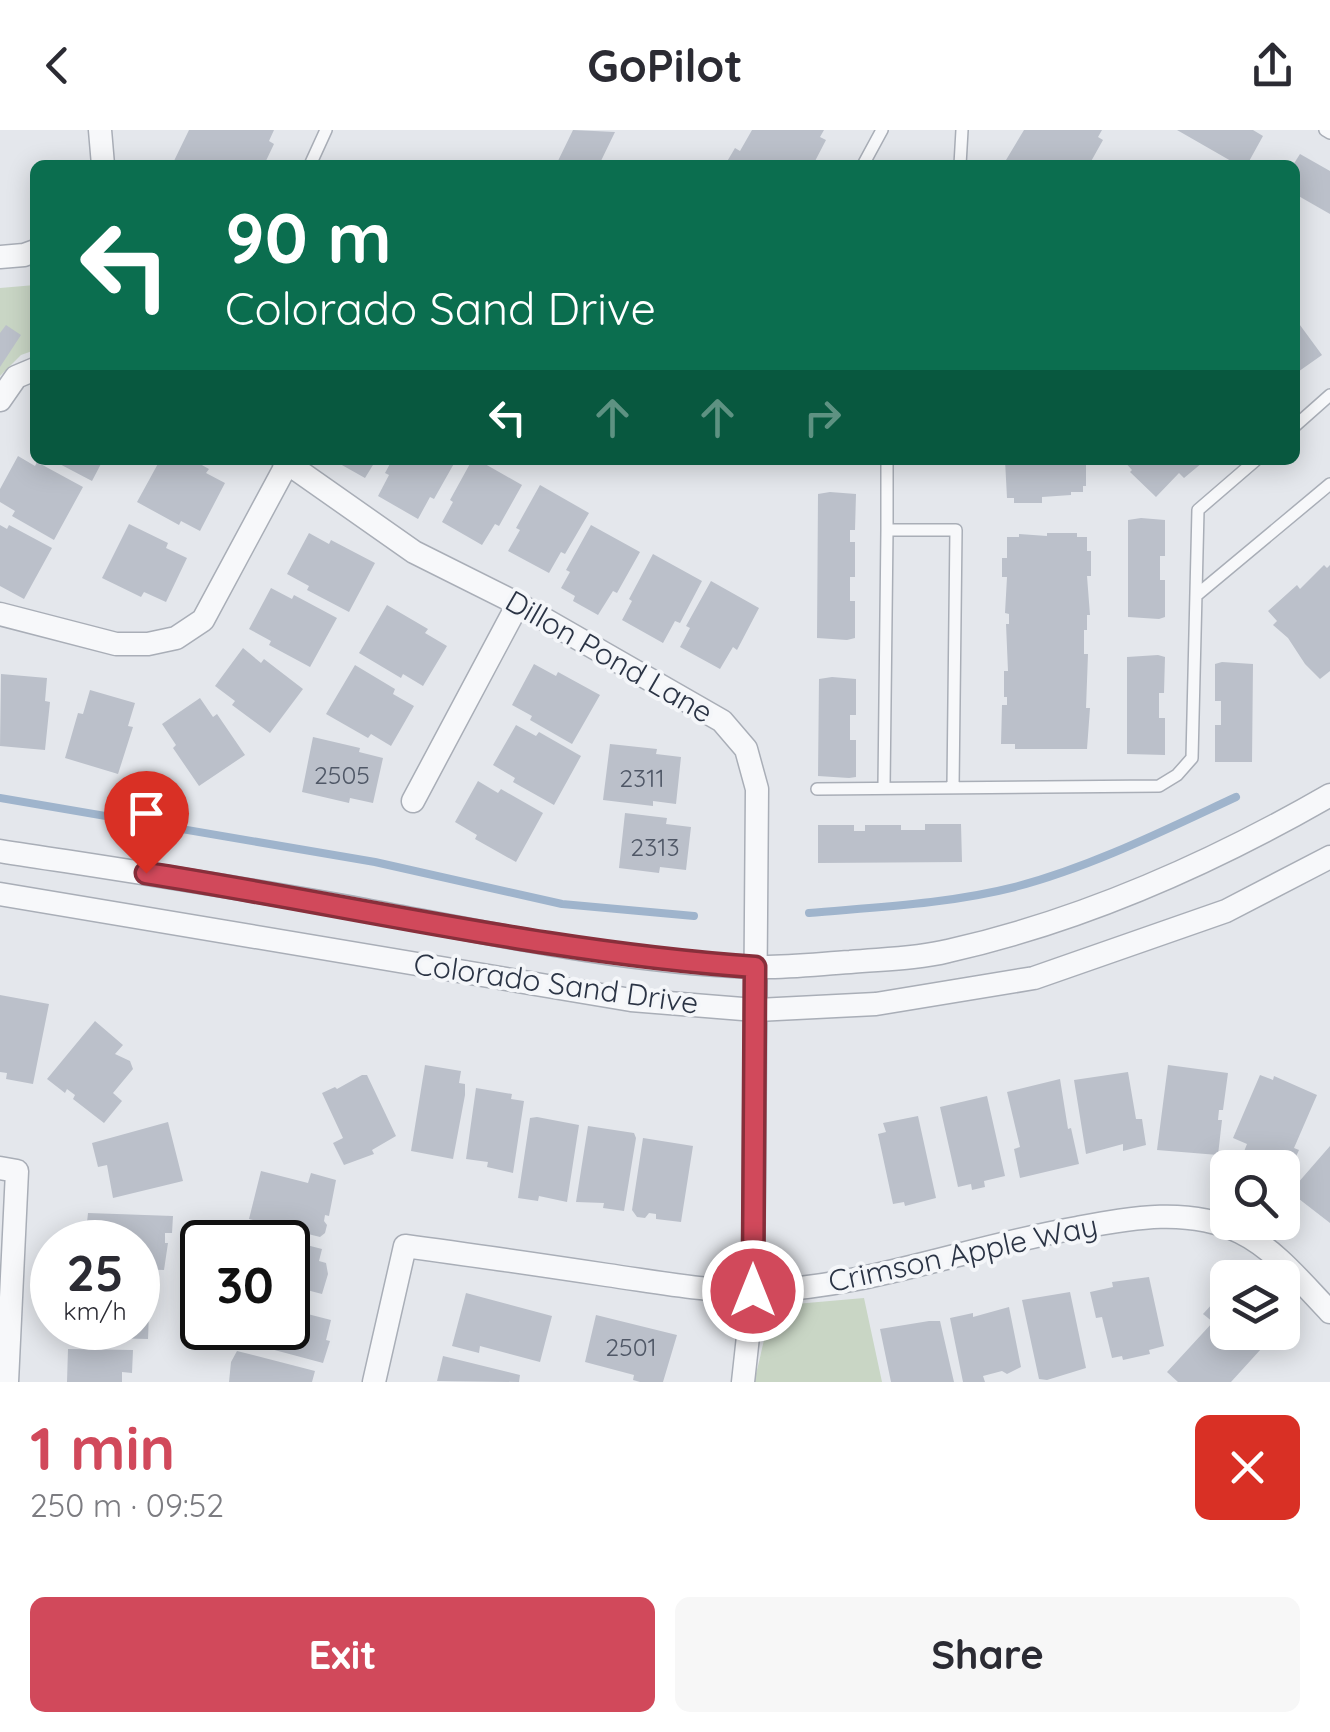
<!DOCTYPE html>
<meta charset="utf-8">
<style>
body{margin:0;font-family:Quicksand,sans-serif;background:#f7f7f7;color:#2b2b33;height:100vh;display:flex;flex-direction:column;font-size:38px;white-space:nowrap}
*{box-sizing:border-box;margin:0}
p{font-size:32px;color:#7c7c81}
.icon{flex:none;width:55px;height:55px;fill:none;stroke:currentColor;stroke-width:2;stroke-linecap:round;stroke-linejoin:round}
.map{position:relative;height:1252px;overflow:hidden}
.panel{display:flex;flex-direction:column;background:#fff;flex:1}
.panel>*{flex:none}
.hud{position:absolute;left:30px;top:30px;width:1270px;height:305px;border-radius:15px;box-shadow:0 5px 25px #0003;background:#0b6e4f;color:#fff;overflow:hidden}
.controls{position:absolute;left:1210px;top:1020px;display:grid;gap:20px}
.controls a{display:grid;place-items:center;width:90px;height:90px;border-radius:15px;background:#fff;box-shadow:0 5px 25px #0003;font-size:50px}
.speed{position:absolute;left:30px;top:1090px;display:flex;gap:20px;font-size:50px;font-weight:700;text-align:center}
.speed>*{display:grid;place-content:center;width:130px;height:130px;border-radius:50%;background:#fff;box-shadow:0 5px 25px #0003;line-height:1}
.speed small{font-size:25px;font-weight:400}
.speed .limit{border:5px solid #111;border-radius:15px;background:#fff;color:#111}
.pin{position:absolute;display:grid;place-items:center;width:85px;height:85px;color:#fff;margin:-102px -42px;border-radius:50% 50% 50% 0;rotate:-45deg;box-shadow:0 0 10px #0007}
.pin .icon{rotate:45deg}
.me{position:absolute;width:110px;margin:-55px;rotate:0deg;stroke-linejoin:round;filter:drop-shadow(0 0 8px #0008)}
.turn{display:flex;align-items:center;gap:35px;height:210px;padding:0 30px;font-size:45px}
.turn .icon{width:130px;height:130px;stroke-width:2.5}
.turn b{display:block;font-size:70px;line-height:85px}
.lanes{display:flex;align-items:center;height:95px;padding:0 30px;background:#0003;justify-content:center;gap:50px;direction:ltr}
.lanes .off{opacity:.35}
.round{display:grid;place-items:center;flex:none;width:105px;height:105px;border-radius:15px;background:#f7f7f7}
.summary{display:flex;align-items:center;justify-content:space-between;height:170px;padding:0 30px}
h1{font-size:60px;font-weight:700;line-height:75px;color:#d1495b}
.cta{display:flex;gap:20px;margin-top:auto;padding:20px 30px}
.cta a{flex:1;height:115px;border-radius:15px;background:#d1495b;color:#fff;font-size:40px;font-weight:700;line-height:115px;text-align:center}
.cta a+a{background:#f7f7f7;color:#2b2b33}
header{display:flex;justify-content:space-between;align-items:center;height:130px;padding:0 30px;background:#fff;font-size:45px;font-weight:700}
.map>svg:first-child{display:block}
.green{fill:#c9d6c5}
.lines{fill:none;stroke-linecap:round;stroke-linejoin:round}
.stream{stroke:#9fb4cc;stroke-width:8}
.building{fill:#bbc0ca}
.lane-casing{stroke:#a9aeb7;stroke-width:14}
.street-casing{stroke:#a9aeb7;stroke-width:25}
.lane{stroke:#f7f8fa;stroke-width:11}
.street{stroke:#f7f8fa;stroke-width:22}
.route-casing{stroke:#882f3b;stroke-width:25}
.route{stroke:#d1495b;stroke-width:18}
.labels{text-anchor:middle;stroke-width:8;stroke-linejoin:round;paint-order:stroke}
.number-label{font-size:25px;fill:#4f5766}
.street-label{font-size:30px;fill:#2b3445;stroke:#f4f6f9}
</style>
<header><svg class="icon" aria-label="back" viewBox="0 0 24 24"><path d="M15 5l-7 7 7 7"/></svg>GoPilot<svg class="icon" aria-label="share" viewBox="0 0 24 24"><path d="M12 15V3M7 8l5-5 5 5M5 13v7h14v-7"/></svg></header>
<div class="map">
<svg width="1330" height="1252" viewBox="0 0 1330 1252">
<rect width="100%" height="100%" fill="#e4e7ec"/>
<path class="green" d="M 35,155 L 35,220 L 21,225 L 0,246 L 0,158 Z
M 864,1168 L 882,1252 L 753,1252 C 763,1228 762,1190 784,1175 Z"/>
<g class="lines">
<path class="stream" d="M 0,668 L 375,732 L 562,774 L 694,786
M 809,783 C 878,777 948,774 1015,757 C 1091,737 1165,700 1236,667"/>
</g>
<path class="building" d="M 189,0 L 274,0 L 269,11 L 274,14 L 264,35 L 172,35 Z
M 573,0 L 615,2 L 599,35 L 556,35 Z
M 752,0 L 824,0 L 820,7 L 826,10 L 813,35 L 725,35 L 735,18 L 740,21 Z
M 1024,0 L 1102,0 L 1098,7 L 1103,10 L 1089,35 L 1003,35 Z
M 1177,0 L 1253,0 L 1263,6 L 1247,35 L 1238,35 Z
M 1300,24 L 1330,41 L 1330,84 L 1295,64 L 1293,35 Z
M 1297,191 L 1322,225 L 1295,244 L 1295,193 Z
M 6,195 L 21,205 L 0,237 L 0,203 Z
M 18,326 L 35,336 L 37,332 L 83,357 L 54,410 L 12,386 L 15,381 L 0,372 L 0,359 Z
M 52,330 L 103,330 L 92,351 Z
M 160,330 L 193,330 L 209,339 L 206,343 L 225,353 L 200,401 L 181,391 L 179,395 L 137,372 Z
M 333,330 L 376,330 L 365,348 Z
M 392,330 L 456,330 L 434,369 L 430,367 L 418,389 L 378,366 L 389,345 L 385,343 Z
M 472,330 L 478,330 L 522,355 L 499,396 L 495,394 L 482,415 L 442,392 L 453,372 L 450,370 Z
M 1005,330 L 1086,330 L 1086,356 L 1083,356 L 1083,362 L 1071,362 L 1071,365 L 1042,367 L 1042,373 L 1014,373 L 1014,368 L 1007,368 Z
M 1123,330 L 1199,330 L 1202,333 L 1184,348 L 1179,343 L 1156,367 L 1130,342 L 1132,340 Z
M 540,355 L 589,383 L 565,424 L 561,422 L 549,443 L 508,421 L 520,400 L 516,398 Z
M 830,362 L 856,364 L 855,400 L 850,400 L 850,412 L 855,412 L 855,447 L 850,447 L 850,471 L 855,471 L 855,508 L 847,510 L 817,508 L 818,364 Z
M 1141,388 L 1165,390 L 1165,426 L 1160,426 L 1160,450 L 1165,450 L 1165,487 L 1159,489 L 1128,487 L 1128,390 Z
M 129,394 L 168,413 L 166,418 L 187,428 L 166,472 L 144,462 L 141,467 L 102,448 Z
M 0,395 L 7,399 L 9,395 L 52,418 L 24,469 L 0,456 Z
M 591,395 L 640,422 L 617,463 L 613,461 L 598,485 L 573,471 L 575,466 L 561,458 L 570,442 L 566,440 Z
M 309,403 L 329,414 L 331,410 L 375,433 L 349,482 L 307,460 L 309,456 L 287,444 Z
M 1047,403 L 1077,403 L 1077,407 L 1087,407 L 1087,421 L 1091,421 L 1091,446 L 1087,446 L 1090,485 L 1087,485 L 1087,500 L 1084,500 L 1084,524 L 1088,524 L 1086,578 L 1090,578 L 1087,619 L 1015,619 L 1015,614 L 1001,614 L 1002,575 L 1007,575 L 1007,567 L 1004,567 L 1004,541 L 1008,541 L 1006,494 L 1009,494 L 1009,484 L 1005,483 L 1007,447 L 1002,447 L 1002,428 L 1007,428 L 1007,407 L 1019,407 L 1019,404 L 1047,406 Z
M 653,424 L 702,451 L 680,493 L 675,491 L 663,513 L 622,490 L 632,471 L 629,469 Z
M 1324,435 L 1327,438 L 1330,435 L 1330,541 L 1320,549 L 1305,534 L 1288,508 L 1273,495 L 1277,491 L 1268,481 L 1297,455 L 1300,459 Z
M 711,451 L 759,478 L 737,520 L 733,517 L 720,539 L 680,517 L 690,498 L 686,496 Z
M 271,458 L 292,469 L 294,465 L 337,488 L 310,537 L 269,515 L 271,511 L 249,499 Z
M 387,475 L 428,499 L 425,503 L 447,516 L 423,556 L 403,544 L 401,548 L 359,523 Z
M 243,518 L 261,533 L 264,529 L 303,559 L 270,603 L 232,575 L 235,571 L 215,556 Z
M 1158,525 L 1165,527 L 1164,563 L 1159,563 L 1159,588 L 1165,588 L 1165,625 L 1127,624 L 1127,527 Z
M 1222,532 L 1253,534 L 1252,632 L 1215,632 L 1215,595 L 1221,595 L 1221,571 L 1215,571 L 1215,534 Z
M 534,534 L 556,546 L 558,542 L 600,565 L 572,614 L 530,590 L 532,586 L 512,575 Z
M 355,535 L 395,559 L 393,564 L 414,576 L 391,616 L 371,604 L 368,608 L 326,584 Z
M 1,544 L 47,548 L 45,571 L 50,572 L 45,620 L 0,616 Z
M 832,547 L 856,549 L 856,585 L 850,585 L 850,610 L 856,610 L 856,647 L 849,648 L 818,646 L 819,549 Z
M 90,560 L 135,573 L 128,596 L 133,597 L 118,644 L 65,628 L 78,583 L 83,584 Z
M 200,568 L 213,587 L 217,584 L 245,625 L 199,656 L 173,618 L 176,615 L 162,594 Z
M 516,595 L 536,606 L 539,602 L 581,626 L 554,675 L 513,652 L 515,648 L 493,635 Z
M 313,607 L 360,618 L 359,622 L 383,628 L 373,673 L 350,668 L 349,673 L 302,662 Z
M 610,614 L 657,619 L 656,624 L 681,627 L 676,674 L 653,671 L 653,676 L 603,670 Z
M 478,651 L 498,663 L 501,659 L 543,683 L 516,732 L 475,709 L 477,705 L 455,692 Z
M 625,683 L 667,688 L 666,694 L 691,697 L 686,740 L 660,737 L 659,743 L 619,738 Z
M 925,694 L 961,694 L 962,732 L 818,733 L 818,695 L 854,695 L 854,701 L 865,701 L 865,695 L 901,695 L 901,700 L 925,700 Z
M 0,865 L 49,874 L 33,954 L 6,949 L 7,943 L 0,942 Z
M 95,891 L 123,915 L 115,924 L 130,931 L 133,939 L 113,963 L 122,971 L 104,993 L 73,969 L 75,965 L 67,959 L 65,963 L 47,949 Z
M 425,935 L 461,941 L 459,953 L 465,954 L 465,965 L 453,1029 L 411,1021 Z
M 1168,935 L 1228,943 L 1223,980 L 1219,980 L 1218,990 L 1222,990 L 1218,1025 L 1157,1020 Z
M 1128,942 L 1136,989 L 1142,989 L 1146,1015 L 1123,1021 L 1123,1014 L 1086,1024 L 1074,950 Z
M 362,945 L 367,945 L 396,1006 L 372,1020 L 374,1024 L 344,1035 L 333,1013 L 343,1008 L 322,963 L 335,957 L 337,959 Z
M 1260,945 L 1273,950 L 1274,946 L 1317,965 L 1294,1018 L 1299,1020 L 1286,1048 L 1282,1047 L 1282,1038 L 1266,1038 L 1243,1024 L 1247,1014 L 1233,1008 Z
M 1060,949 L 1068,999 L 1071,998 L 1079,1034 L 1020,1048 L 1014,1019 L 1020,1017 L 1007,962 Z
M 476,958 L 512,964 L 511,969 L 524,971 L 513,1043 L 487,1037 L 488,1032 L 466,1029 Z
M 987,966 L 1005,1046 L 984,1051 L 985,1057 L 972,1060 L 971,1054 L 958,1057 L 940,977 Z
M 918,986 L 936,1068 L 905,1076 L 904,1072 L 893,1074 L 878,1004 L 886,1002 L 883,993 Z
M 537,987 L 579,995 L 567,1072 L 539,1066 L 538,1071 L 518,1068 L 530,988 Z
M 168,992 L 183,1051 L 113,1068 L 107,1035 L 98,1037 L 92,1013 Z
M 588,996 L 634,1003 L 636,1008 L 624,1081 L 603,1078 L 604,1073 L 576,1072 Z
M 643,1008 L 693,1016 L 681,1092 L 656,1089 L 656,1084 L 649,1083 L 645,1088 L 637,1087 L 632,1080 Z
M 1330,1016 L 1330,1093 L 1290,1062 Z
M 261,1041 L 308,1053 L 311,1043 L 336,1050 L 329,1086 L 325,1085 L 324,1091 L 327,1095 L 325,1103 L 320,1107 L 249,1089 Z
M 88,1083 L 173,1086 L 172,1103 L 165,1103 L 165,1113 L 168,1113 L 164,1140 L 138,1139 L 138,1112 L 85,1112 Z
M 260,1103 L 322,1119 L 319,1131 L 326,1133 L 328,1144 L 322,1164 L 288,1155 L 288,1112 L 258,1112 Z
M 1149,1147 L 1164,1216 L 1149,1220 L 1150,1224 L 1123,1230 L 1122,1226 L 1112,1228 L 1102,1187 L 1096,1188 L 1090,1162 L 1113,1157 L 1112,1152 Z
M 138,1161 L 156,1164 L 155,1179 L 149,1182 L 148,1209 L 64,1207 L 64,1198 L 138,1198 Z
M 1224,1161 L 1228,1164 L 1228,1202 L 1265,1202 L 1271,1208 L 1231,1252 L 1178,1252 L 1167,1242 L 1213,1192 L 1203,1184 Z
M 1070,1162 L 1086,1238 L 1047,1250 L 1039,1249 L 1022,1170 Z
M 466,1163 L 552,1186 L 540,1232 L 480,1216 L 479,1223 L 452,1216 Z
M 1009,1177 L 1021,1237 L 1007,1244 L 1002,1241 L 983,1246 L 985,1252 L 963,1252 L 950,1188 L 973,1183 L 973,1187 Z
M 288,1179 L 331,1190 L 326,1210 L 330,1211 L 323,1233 L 234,1209 L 237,1198 L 288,1198 Z
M 596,1185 L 677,1205 L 663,1252 L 640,1252 L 633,1250 L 634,1245 L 585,1232 Z
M 929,1191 L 940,1191 L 954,1252 L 891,1252 L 880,1199 Z
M 68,1219 L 133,1220 L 132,1243 L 122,1242 L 122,1252 L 67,1252 Z
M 237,1221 L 315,1241 L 312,1252 L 229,1252 L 231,1232 Z
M 443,1226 L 520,1245 L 519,1252 L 437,1251 Z"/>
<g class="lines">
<g class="lane-casing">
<path id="lane" d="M 1325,0 L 1330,3
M 310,35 L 326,0
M 863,35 L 882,0
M 960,35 L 962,0
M 1295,296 L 1330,265
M 887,330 L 887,400
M 1198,464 L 1330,354
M 884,657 L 887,400 L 956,400 L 953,657
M 817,659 L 1159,656 L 1177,645 L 1192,628 L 1198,380 L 1256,330"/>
</g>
<g class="street-casing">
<path id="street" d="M 100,0 L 103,35
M 0,127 L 24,125 L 35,121
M 0,270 L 16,247 L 35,239
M 283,330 L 414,422 L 518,474 L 722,591 L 746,619 L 757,659 L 753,1161 L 743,1252
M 0,484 L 116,514 L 148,514 L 176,508 L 203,490 L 288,332
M 413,671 L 518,474
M 0,721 C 122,740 243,758 365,780 C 493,804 622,832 752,837 C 785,838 818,834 850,832 C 882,829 916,829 948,821 C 1081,791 1212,733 1330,665
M 0,764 L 631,870 L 755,880 L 876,874 L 1034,848 L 1226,781 L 1330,727
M 0,1038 L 17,1041 L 7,1252
M 374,1252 L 405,1116 C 473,1125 540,1135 607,1145 C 657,1152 708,1162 758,1161 C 866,1158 971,1116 1077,1098 C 1131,1088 1188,1077 1240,1102 C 1275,1119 1303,1154 1330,1182"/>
</g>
<use href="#lane" class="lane"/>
<use href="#street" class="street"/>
</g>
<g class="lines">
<g class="route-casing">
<path id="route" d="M 146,743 C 349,775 550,823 755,837 L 753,1161"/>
</g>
<use href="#route" class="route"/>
</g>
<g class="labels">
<g class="number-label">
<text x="342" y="654">2505</text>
<text x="642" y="657">2311</text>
<text x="655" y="726">2313</text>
<text x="631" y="1226">2501</text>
</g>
<g class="street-label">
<text transform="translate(609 527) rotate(30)" y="10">Dillon Pond Lane</text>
<text transform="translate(556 854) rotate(8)" y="10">Colorado Sand Drive</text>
<text transform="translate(963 1124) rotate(-12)" y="10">Crimson Apple Way</text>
</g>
</g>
</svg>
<div class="controls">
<a><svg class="icon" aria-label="search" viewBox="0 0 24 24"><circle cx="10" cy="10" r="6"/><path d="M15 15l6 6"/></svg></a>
<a><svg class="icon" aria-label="layers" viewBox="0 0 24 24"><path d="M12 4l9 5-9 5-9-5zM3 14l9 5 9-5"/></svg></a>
</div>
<div class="speed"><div>25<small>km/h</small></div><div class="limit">30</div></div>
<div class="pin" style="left:146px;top:743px;background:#d93025"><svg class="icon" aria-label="arrive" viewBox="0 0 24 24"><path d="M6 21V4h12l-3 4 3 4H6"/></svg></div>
<svg class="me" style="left:753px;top:1161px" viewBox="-20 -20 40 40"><circle r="17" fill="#d1495b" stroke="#fff" stroke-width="3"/><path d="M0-11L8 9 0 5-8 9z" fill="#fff"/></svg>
<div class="hud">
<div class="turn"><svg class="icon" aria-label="left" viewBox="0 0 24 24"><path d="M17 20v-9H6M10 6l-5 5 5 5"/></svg><div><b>90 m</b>Colorado Sand Drive</div></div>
<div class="lanes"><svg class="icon" aria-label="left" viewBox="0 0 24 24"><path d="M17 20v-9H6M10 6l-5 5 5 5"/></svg><svg class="icon off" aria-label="ahead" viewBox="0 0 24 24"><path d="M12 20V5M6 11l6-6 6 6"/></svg><svg class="icon off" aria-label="ahead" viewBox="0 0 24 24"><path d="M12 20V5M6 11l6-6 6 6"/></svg><svg class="icon off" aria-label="right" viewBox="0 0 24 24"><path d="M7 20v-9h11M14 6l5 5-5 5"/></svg></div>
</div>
</div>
<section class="panel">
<div class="summary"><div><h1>1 min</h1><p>250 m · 09:52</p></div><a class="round" style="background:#d93025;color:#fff"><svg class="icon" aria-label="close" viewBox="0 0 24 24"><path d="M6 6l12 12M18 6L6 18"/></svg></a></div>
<div class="cta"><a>Exit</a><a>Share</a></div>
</section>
